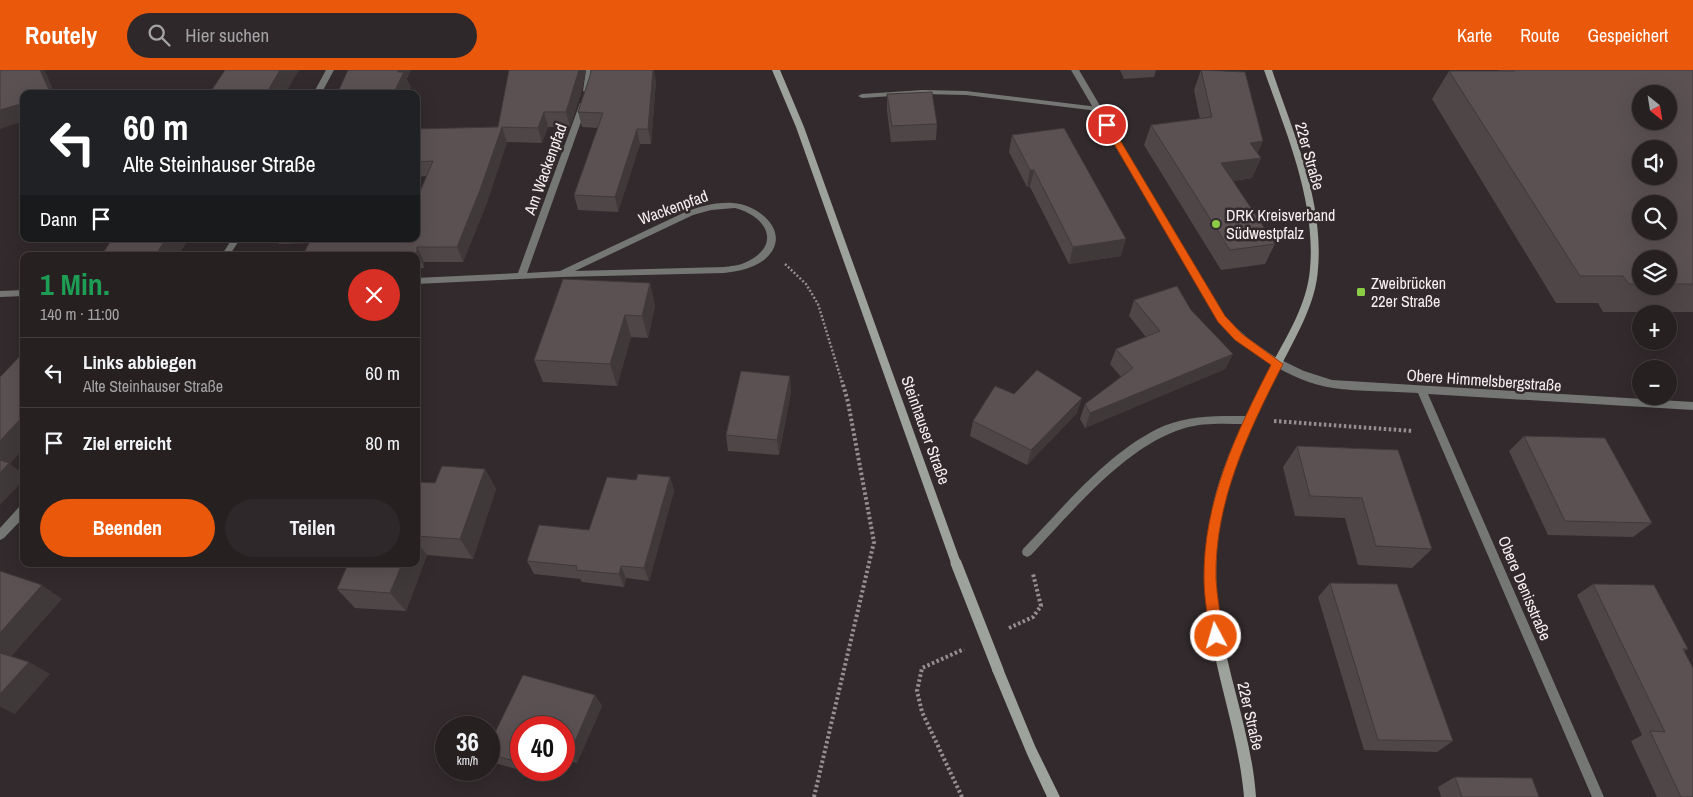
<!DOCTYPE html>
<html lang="de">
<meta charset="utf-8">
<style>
body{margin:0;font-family:"Archivo Narrow",sans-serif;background:#2e282a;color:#f1f3f6;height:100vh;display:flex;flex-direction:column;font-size:19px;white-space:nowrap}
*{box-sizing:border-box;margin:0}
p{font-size:16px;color:#a4a3a5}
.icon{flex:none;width:28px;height:28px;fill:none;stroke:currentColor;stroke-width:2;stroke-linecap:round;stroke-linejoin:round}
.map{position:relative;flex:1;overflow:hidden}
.sheet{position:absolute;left:20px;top:182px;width:400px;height:315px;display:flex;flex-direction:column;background:#262021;border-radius:10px;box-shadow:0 5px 20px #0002,0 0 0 1px #423e3f}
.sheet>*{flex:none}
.banner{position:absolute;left:20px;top:20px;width:400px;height:152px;border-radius:10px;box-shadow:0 5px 20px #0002,0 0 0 1px #423e3f;background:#202124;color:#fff;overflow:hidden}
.needle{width:32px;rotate:150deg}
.controls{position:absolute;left:1632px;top:15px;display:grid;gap:10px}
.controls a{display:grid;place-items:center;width:45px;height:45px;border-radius:50%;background:#262021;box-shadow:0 5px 20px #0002,0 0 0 1px #423e3f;font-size:25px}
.speed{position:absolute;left:435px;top:646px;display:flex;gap:10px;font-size:25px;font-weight:700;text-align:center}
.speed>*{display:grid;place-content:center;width:65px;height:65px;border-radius:50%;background:#262021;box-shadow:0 5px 20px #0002,0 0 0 1px #423e3f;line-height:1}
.speed small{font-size:12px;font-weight:400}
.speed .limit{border:8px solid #d22;background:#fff;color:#111}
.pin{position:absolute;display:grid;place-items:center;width:42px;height:42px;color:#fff;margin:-21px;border:2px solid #fff;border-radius:50%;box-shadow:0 1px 5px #0007}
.me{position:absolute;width:55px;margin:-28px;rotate:354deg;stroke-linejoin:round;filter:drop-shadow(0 0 4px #0008)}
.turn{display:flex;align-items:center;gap:18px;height:105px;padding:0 20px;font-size:22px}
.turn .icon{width:65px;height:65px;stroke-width:2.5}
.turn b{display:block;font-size:35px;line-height:42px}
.then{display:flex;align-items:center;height:48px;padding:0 20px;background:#0003;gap:10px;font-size:19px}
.round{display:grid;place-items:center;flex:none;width:52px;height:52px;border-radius:26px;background:#2e282a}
.summary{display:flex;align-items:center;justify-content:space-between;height:85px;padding:0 20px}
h1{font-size:30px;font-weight:800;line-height:38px;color:#1e9e55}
.action{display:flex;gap:10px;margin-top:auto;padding:10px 20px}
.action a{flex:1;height:58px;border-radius:30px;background:#ea580c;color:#fff;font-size:20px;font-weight:800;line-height:58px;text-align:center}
.action a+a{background:#2e282a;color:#f1f3f6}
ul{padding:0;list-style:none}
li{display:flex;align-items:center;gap:15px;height:70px;padding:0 20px;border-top:1px solid #423e3f}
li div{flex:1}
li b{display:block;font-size:19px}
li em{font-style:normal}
header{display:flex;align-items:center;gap:30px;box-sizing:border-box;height:70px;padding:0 25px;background:#ea580c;color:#fff}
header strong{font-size:24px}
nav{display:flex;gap:28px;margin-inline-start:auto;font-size:18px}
.search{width:350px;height:45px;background:#2e282a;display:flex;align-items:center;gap:12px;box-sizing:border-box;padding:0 18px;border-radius:28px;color:#a4a3a5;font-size:19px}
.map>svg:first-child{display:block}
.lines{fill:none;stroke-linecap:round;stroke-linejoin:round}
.path-far1{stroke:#968f90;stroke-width:2.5;stroke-dasharray:2 2;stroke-linecap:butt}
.path{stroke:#968f90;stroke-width:4;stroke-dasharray:2.5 2.5;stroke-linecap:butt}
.lane{fill:#757774;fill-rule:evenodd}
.street{fill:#757774;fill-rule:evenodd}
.secondary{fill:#9ea29c;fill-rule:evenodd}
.secondary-bridge{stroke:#9ea29c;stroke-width:11}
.wall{fill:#4e4647;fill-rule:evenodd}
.shaded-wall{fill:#40393a}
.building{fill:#5b5153;stroke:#40393a;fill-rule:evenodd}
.route{fill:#ea580c;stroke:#983908}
.poi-dot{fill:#8bce46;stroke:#322a2c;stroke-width:2}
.labels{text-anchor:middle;stroke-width:5;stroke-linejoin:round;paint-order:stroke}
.street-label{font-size:16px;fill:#f5eff0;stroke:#322a2c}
.poi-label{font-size:16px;fill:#f5eff0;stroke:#322a2c;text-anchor:start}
</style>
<header>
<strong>Routely</strong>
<div class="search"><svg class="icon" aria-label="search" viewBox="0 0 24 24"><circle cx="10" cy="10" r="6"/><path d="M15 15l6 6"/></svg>Hier suchen</div>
<nav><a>Karte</a><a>Route</a><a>Gespeichert</a></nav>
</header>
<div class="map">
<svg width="1693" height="727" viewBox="0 0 1693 727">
<rect width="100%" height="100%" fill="#322a2c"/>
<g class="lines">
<path class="path-far1" d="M 785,194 L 806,214 L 818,234 L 842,312"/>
<path class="path" d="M 1274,351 L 1413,361
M 1009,558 L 1033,547 L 1041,536 L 1033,504
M 814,727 L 874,472 L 848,332 L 842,311
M 962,727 L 922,642 L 917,621 L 922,598 L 964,579"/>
<path class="lane" d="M 923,20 L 966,21 L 1098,37 L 1102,39 L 1098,41 L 966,25 L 923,24 L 862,28 L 858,26 L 862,24 Z
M 24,220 L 24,226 L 0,227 L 0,221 Z"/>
<path class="street" d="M 326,0 L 334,0 L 321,24 L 313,24 Z
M 586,0 L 594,0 L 591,21 L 587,23 L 583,21 Z
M 1071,0 L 1079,0 L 1224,247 L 1249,269 L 1275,287 L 1304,301 L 1332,310 L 1693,332 L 1693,340 L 1428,324 L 1604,727 L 1592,727 L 1418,323 C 1390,321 1361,322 1333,318 C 1290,312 1248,281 1218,251 Z
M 580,33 L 583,33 L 587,35 L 527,203 L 560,201 L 681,144 C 697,137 715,132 733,133 C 761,135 794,165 764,190 C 752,199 738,201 724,203 L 561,207 L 416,214 L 416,208 L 518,203 ZM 735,138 C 769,147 782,177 744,193 C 738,196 730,196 724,197 L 575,201 L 693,145 L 711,140 Z
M 232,169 L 240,169 L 229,186 L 221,186 Z
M 1224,346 L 1249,346 L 1252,347 L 1254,350 L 1252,353 L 1249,354 C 1228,354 1205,352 1185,358 C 1126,375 1072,442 1031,485 L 1027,487 L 1023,485 L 1022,482 L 1023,479 C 1064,437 1104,386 1157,359 C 1178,349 1201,346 1224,346 Z
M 24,435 L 24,447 L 4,468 L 0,470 L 0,458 L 20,436 Z"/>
<path class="secondary" d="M 772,0 L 780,0 L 804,57 L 961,493 L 960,496 L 956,498 L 952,496 L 951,493 L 796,57 Z
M 1264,0 L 1272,0 C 1293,63 1324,130 1318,199 C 1316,233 1297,264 1282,294 C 1255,347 1226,401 1219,461 C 1215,491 1215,522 1220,552 C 1229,611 1252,667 1256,727 L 1244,727 C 1239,667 1217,611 1209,552 C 1204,523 1204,493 1208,464 C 1215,403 1245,348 1272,294 C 1288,264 1307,234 1310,199 C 1316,131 1286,63 1264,0 Z
M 998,594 L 1002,596 L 1035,676 L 1060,727 L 1047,727 L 1027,684 L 992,600 L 994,596 Z"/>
<path class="secondary-bridge" d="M 956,493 L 998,600"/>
</g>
<path class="wall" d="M 1120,0 L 1156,0 L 1154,7 L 1124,9 Z
M 1201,0 L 1263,71 L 1257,83 L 1261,88 L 1252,108 L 1233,111 L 1275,174 L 1265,194 L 1221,200 L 1144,75 L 1151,55 L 1200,49 L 1194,20 Z
M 1499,0 L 1693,0 L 1693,242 L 1603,242 L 1598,233 L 1556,233 L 1432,29 L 1449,1 L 1499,1 ZM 1641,189 L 1669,189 L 1669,216 L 1641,216 Z
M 590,6 L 656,11 L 651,74 L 640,74 L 618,142 L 578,140 L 574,125 L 598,58 L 582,57 L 578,42 Z
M 582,20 L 570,57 L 548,57 L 542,73 L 507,72 L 486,135 L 463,192 L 424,192 L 424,198 L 416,198 L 416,186 L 306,186 L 304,183 L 309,173 L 279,174 L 276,169 L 416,169 L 427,106 L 416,107 L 416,59 L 498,57 Z
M 887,24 L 937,54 L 936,70 L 891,72 L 887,41 Z
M 1012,65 L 1121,186 L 1069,194 L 1030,117 L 1027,117 L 1009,82 Z
M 650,213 L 655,236 L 648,268 L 631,267 L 617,316 L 543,312 L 534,290 Z
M 1134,230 L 1191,240 L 1233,284 L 1225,299 L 1085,358 L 1080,349 L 1085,334 L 1121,307 L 1110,294 L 1116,279 L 1146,267 L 1129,246 Z
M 791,322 L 779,385 L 728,381 L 726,365 Z
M 1014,324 L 1077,343 L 1027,395 L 970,366 L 973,351 Z
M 1524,366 L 1652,453 L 1633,467 L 1548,465 L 1509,381 Z
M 1297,376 L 1432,479 L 1412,498 L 1358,495 L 1345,448 L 1295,446 L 1283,397 Z
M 485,399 L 496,419 L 473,489 L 427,485 L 406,541 L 355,538 L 337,519 L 416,494 L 416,412 L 435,413 Z
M 670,407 L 674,421 L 649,511 L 626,508 L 624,517 L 582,512 L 580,509 L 534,504 L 527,491 L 589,460 L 636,410 Z
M 1330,513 L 1453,671 L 1437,682 L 1364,680 L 1318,527 Z
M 1593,514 L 1688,579 L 1684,581 L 1693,727 L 1657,727 L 1631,671 L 1642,665 L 1577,525 Z
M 523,605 L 595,625 L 602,636 L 577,693 L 564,689 L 564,658 L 521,658 L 521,700 L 540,700 L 538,705 L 495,693 L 489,687 L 489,675 Z
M 1455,707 L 1539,727 L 1441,727 L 1438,717 Z"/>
<path class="shaded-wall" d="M 40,0 L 43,0 L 46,3 L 55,24 L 51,24 Z
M 280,0 L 299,0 L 285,24 L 266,24 Z
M 398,0 L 411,0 L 407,9 L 411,17 L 407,24 L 393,24 Z
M 579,0 L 586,0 L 582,20 L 570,57 L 566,42 Z
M 653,0 L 654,0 L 656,11 L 651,74 L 648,59 Z
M 24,33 L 24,51 L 0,59 L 0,40 Z
M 544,42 L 548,57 L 542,73 L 538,58 Z
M 502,57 L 507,72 L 486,135 L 463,192 L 457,177 Z
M 637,59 L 640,74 L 618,142 L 615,127 Z
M 1263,71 L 1255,89 L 1261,88 L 1252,108 L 1213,114 L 1221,93 L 1250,73 Z
M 1030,100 L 1034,100 L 1030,117 L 1027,117 Z
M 166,169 L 189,169 L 178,186 L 155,186 Z
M 1126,169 L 1121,186 L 1069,194 L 1073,177 Z
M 417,177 L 424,192 L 424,198 L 417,183 Z
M 650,213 L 655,236 L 648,268 L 642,246 Z
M 625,245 L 631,267 L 617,316 L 610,294 Z
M 1233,284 L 1225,299 L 1085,358 L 1090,343 Z
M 790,306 L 791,322 L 779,385 L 777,370 Z
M 1082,328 L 1077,343 L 1027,395 L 1031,380 Z
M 24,345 L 24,378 L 10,394 L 24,404 L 24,410 L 0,435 L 0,371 Z
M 485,399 L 496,419 L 473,489 L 460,469 Z
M 670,407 L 674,421 L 649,511 L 644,498 Z
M 416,471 L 427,485 L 406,541 L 390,523 L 402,494 L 416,494 Z
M 621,496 L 626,508 L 624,517 L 619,504 Z
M 42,515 L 62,529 L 8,590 L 0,586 L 0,563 Z
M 29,592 L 50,604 L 15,644 L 0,637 L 0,624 Z
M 595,625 L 602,636 L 577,693 L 570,683 Z
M 534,700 L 540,700 L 538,705 Z"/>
<path class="building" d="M 0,0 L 40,0 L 51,24 L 24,24 L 24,33 L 0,40 Z
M 225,0 L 280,0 L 266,24 L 209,24 Z
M 348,0 L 398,0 L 398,2 L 404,2 L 393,24 L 337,24 Z
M 509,0 L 579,0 L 566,42 L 544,42 L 538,58 L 502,57 L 480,120 L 457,177 L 417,177 L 417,183 L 304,183 L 311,169 L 416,169 L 416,131 L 433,91 L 416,92 L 416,59 L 498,57 Z
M 591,0 L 653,0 L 648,59 L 637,59 L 615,127 L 574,125 L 603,43 L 578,42 L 590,6 Z
M 1201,0 L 1245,2 L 1263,71 L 1250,73 L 1261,88 L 1221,93 L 1275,174 L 1230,180 L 1151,55 L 1212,47 Z
M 1514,0 L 1693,0 L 1693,214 L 1669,214 L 1669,189 L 1641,189 L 1641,214 L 1629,214 L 1623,206 L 1580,206 L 1449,1 L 1515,1 ZM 1641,24 L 1669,24 L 1669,51 L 1641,51 ZM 1641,79 L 1669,79 L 1669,106 L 1641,106 ZM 1641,134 L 1669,134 L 1669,161 L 1641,161 Z
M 932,22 L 937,54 L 892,56 L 887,24 Z
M 1064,58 L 1126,169 L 1073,177 L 1034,100 L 1030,100 L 1012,65 Z
M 112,169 L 166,169 L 155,186 L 101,186 Z
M 563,209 L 650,213 L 642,246 L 625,245 L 610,294 L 534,290 Z
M 1177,216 L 1191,240 L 1233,284 L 1090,343 L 1085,334 L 1133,298 L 1116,279 L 1160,261 L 1134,230 Z
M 24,282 L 24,345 L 0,371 L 0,307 Z
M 1037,300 L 1082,328 L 1031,380 L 973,351 L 995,316 L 1014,324 Z
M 741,301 L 790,306 L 777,370 L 726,365 Z
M 1524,366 L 1605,368 L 1652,453 L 1565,451 Z
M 1297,376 L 1398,380 L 1432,479 L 1376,476 L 1362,428 L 1310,426 Z
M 0,390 L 9,393 L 0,403 Z
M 442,396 L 485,399 L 460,469 L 416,466 L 416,412 L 435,413 Z
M 638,404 L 670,407 L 644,498 L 621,496 L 619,504 L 576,500 L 577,496 L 527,491 L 539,455 L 589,460 L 607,407 L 636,410 Z
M 348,494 L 402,494 L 390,523 L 337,519 Z
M 0,501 L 42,515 L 0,563 Z
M 1330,513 L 1397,514 L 1453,671 L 1378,670 Z
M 1593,514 L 1654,515 L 1688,579 L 1683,579 L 1693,598 L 1693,727 L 1681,727 L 1650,661 L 1665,662 Z
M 0,583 L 29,592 L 0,624 Z
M 523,605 L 595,625 L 570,683 L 564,682 L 564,658 L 521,658 L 521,693 L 489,684 L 489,675 Z
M 1455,707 L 1532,708 L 1539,727 L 1462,727 Z"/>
<path class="route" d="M 1104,53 L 1111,55 L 1225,246 L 1242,264 L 1283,294 C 1249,360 1214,432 1216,509 C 1217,528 1221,547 1223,566 L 1221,570 L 1216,572 L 1212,570 L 1210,566 C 1208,547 1204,527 1204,509 C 1203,432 1237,361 1271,295 L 1235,270 L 1218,252 L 1103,55 Z"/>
<g class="poi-dot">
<circle cx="1216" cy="154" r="5"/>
<rect x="1356" y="217" width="10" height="10" rx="2.5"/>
</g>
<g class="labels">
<g class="street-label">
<text transform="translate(1310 86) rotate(74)" y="6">22er Straße</text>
<text transform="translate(545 99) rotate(-70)" y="6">Am Wackenpfad</text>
<text transform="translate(673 137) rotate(-20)" y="6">Wackenpfad</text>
<text transform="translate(1484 310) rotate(4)" y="6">Obere Himmelsbergstraße</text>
<text transform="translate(926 360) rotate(70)" y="6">Steinhauser Straße</text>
<text transform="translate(1525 518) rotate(67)" y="6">Obere Denisstraße</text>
<text transform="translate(1251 646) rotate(77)" y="6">22er Straße</text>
</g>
<g class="poi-label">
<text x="1226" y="151">DRK Kreisverband<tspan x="1226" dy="18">Südwestpfalz</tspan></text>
<text x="1371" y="219">Zweibrücken<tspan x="1371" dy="18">22er Straße</tspan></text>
</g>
</g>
</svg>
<div class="controls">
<a><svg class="needle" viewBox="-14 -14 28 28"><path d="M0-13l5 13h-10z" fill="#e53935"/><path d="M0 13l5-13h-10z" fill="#a4a3a5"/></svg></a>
<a><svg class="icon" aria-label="sound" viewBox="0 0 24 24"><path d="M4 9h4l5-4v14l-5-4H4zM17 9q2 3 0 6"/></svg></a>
<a><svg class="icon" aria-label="search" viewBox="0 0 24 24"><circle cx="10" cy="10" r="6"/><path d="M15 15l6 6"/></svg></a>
<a><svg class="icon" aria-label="layers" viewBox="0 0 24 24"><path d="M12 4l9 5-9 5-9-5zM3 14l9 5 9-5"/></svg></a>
<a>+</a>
<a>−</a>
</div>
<div class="speed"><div>36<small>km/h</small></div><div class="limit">40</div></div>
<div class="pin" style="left:1107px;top:55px;background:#d93025"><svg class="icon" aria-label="arrive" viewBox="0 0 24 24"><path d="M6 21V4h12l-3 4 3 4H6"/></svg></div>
<svg class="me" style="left:1216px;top:566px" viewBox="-20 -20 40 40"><circle r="17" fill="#ea580c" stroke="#fff" stroke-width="3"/><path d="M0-11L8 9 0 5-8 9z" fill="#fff"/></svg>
<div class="banner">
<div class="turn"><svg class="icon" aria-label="left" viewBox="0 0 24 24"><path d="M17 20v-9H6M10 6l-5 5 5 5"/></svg><div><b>60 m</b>Alte Steinhauser Straße</div></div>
<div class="then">Dann<svg class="icon" aria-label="arrive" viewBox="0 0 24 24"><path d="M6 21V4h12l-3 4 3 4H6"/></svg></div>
</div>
<section class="sheet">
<div class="summary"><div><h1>1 Min.</h1><p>140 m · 11:00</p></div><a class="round" style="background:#d93025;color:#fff"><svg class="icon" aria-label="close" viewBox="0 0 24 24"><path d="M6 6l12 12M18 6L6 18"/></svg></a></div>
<ul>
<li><svg class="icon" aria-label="left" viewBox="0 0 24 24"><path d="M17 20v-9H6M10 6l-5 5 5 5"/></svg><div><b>Links abbiegen</b><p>Alte Steinhauser Straße</p></div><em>60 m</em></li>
<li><svg class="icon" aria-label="arrive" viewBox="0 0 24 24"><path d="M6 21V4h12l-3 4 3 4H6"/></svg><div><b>Ziel erreicht</b></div><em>80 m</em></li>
</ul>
<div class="action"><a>Beenden</a><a>Teilen</a></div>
</section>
</div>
